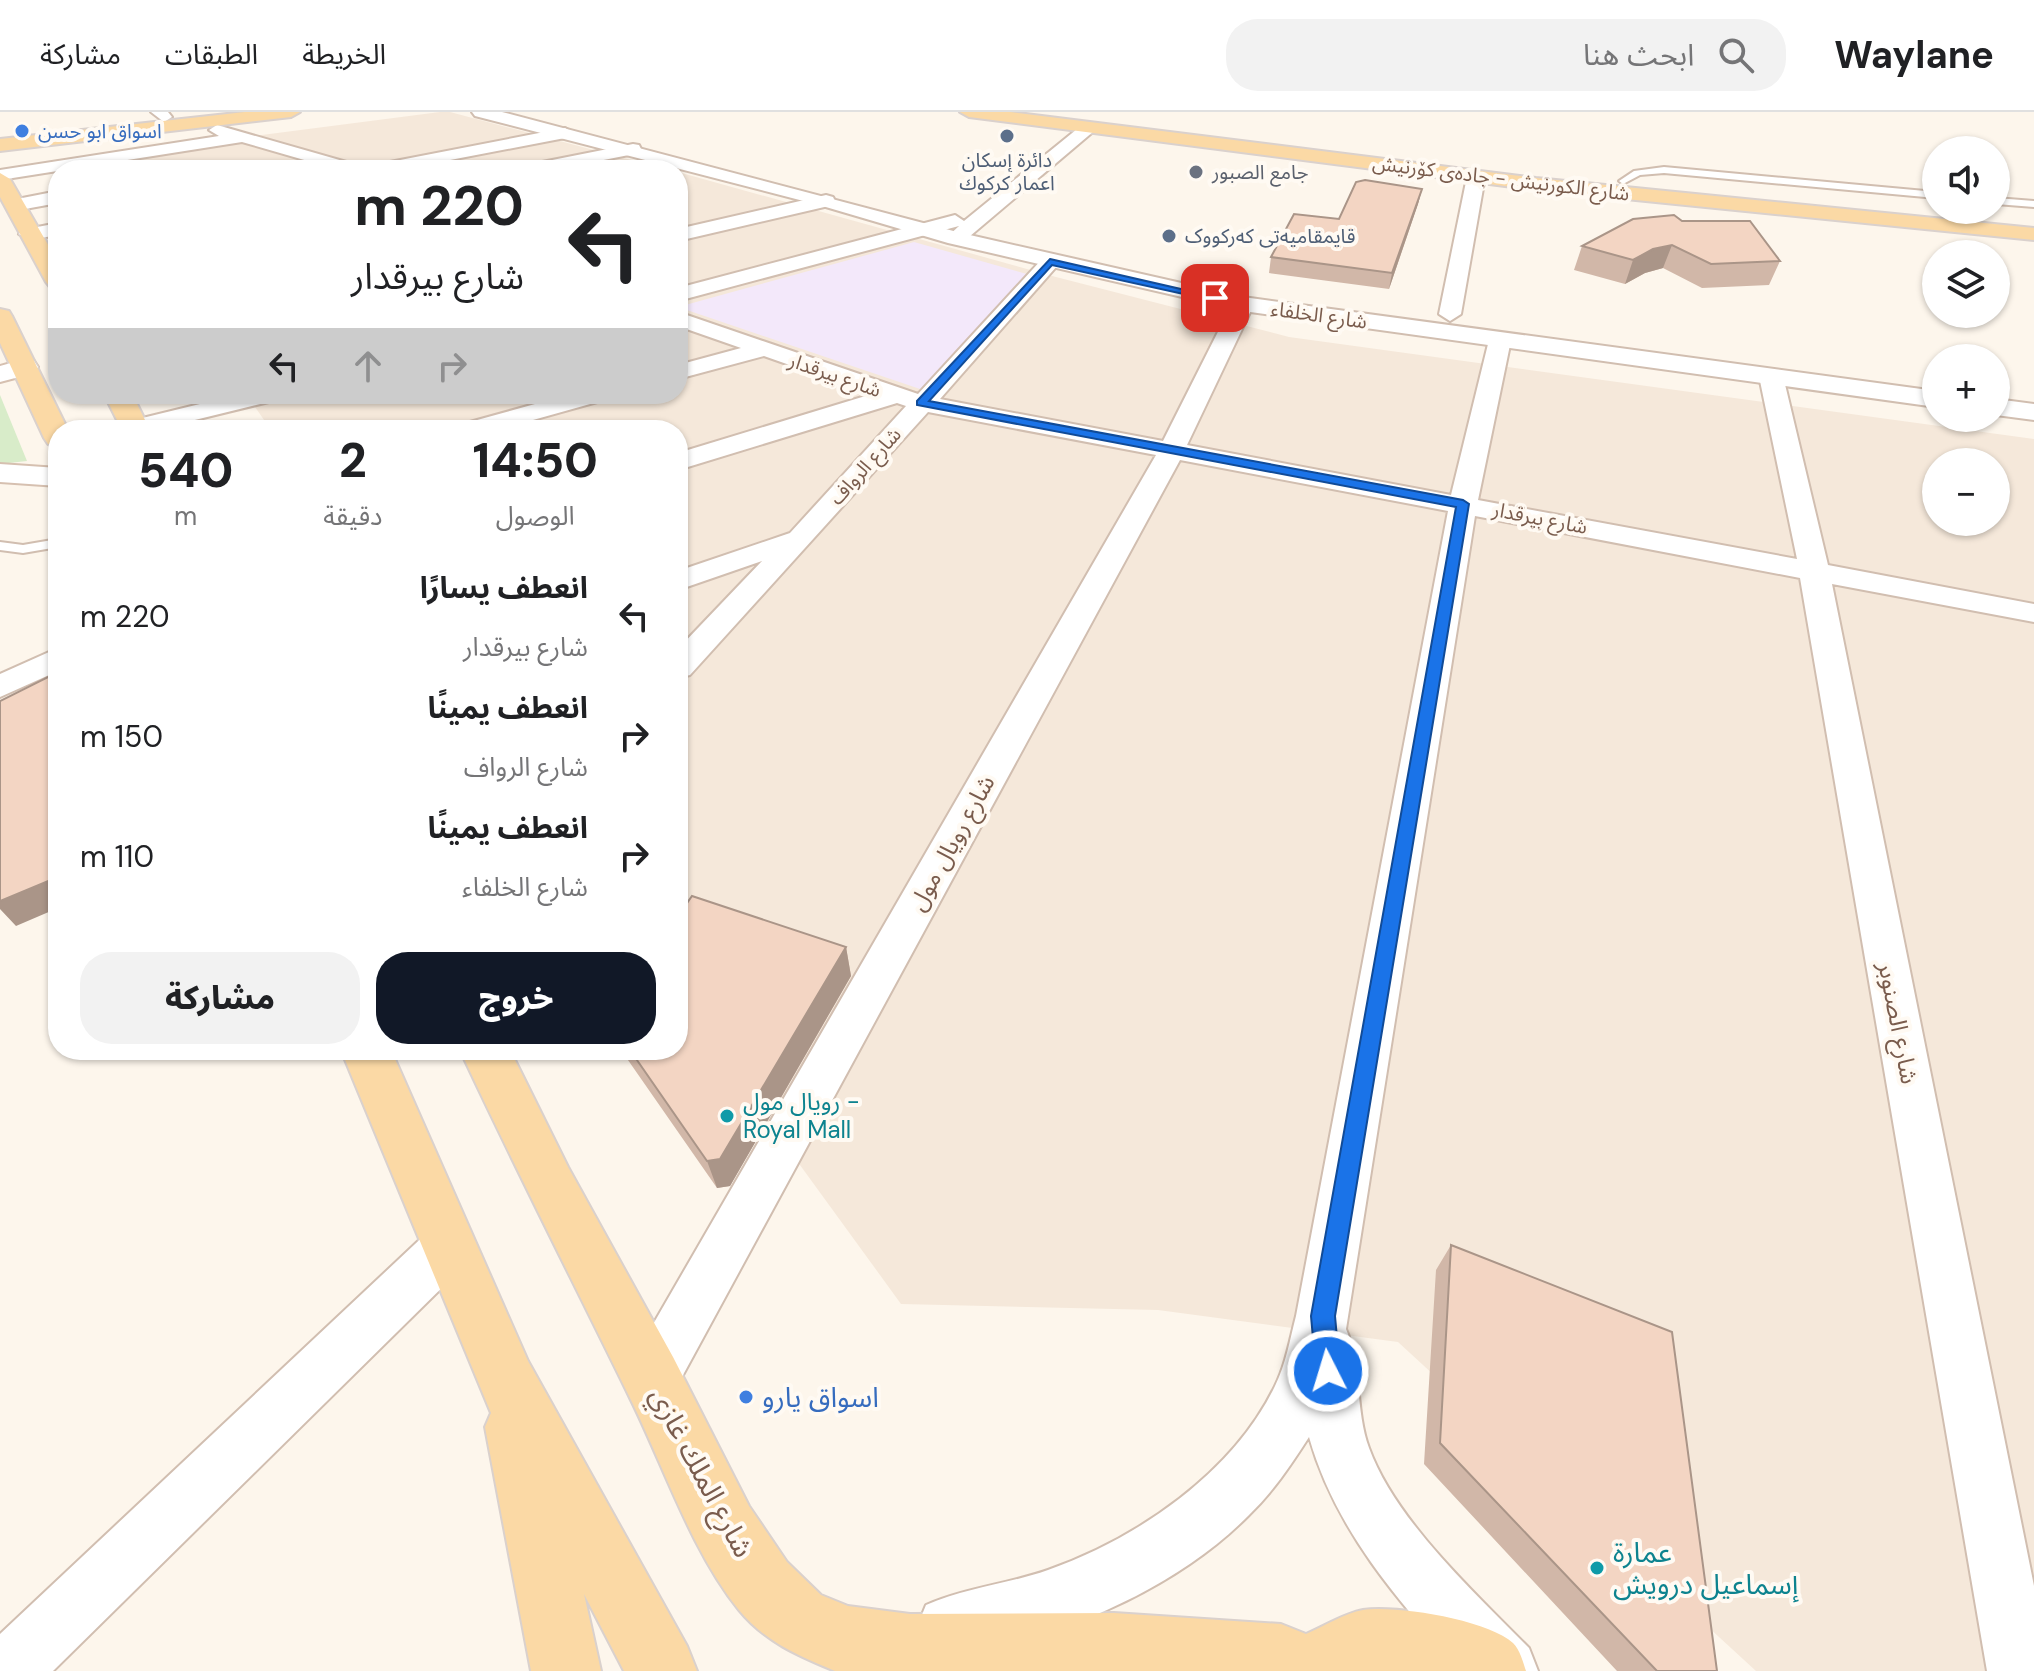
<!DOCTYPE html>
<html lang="ar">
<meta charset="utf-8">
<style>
body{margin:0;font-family:"DM Sans","Noto Sans Arabic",sans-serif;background:#f2f2f2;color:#202124;direction:rtl;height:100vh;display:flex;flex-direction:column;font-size:30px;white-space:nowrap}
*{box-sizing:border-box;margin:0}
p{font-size:26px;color:#757577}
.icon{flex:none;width:44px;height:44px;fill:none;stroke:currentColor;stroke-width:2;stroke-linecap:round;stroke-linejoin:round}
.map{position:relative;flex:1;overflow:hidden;direction:ltr}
.drawer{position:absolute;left:48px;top:308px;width:640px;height:640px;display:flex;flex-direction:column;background:#fff;border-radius:32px;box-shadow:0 2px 6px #0004;direction:rtl}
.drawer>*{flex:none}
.top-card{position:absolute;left:48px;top:48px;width:640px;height:244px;border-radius:32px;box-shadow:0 2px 6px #0004;direction:rtl;background:#fff;color:#202124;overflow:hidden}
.buttons{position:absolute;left:1922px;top:24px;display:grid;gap:16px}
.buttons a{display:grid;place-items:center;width:88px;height:88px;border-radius:50%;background:#fff;box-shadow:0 2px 6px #0004;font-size:40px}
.pin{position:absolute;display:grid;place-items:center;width:68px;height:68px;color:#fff;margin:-34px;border-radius:16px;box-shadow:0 4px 12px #0006}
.me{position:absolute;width:88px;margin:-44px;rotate:355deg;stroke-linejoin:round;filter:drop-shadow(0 0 6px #0008)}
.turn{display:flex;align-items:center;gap:28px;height:168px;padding:0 32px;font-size:36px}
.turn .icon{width:104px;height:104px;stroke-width:2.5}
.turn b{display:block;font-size:56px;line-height:68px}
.lanes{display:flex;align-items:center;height:76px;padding:0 32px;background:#0003;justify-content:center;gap:40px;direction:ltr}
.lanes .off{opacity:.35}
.eta{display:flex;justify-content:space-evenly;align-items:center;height:136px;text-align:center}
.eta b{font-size:48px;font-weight:800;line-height:56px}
.primary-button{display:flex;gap:16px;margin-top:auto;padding:16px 32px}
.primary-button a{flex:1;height:92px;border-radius:32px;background:#111827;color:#fff;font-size:32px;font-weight:800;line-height:92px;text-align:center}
.primary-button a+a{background:#f2f2f2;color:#202124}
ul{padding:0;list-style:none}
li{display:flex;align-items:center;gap:24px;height:120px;padding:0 32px}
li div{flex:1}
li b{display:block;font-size:30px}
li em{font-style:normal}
header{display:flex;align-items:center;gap:48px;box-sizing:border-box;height:112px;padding:0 40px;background:#fff;border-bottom:2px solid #e0e0e0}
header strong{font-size:38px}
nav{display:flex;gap:44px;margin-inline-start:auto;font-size:28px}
.search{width:560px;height:72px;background:#f2f2f2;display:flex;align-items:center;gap:20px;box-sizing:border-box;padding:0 28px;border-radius:32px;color:#757577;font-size:30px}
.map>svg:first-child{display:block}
.residential{fill:#f5e8da;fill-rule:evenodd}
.education{fill:#f3e8fa}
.green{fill:#d8ecc9}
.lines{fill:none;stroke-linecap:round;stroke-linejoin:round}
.service-casing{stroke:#d1beb0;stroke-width:4}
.minor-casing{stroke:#d1beb0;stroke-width:4}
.tertiary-casing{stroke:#d1beb0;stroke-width:4}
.secondary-casing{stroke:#d6c0b0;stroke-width:4}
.primary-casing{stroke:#dad1cd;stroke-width:4}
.service{fill:#fff;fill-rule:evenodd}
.minor{fill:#fff;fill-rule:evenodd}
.tertiary{fill:#fff;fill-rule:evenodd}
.secondary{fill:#fff;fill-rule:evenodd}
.primary{fill:#fbd9a5;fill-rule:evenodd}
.wall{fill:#d1b7a8}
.shaded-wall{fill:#aa9588}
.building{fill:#f3d5c3;stroke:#aa9588;stroke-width:2}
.route{fill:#1a73e8;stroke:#114b97;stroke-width:2}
.shop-dot{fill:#3f7fe0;stroke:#fffaf3;stroke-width:3}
.service-dot{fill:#5c6f8a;stroke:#fffaf3;stroke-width:3}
.worship-dot{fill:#6b7280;stroke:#fffaf3;stroke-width:3}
.culture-dot{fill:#0f9aa8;stroke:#fffaf3;stroke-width:3}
.labels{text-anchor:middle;stroke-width:8;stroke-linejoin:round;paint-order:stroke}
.far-shop-label{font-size:20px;fill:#366cbe;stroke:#fffaf3;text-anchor:start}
.far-service-label{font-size:20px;fill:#4e5e75;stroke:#fffaf3}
.far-worship-label{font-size:20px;fill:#5b616d;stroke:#fffaf3;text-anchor:start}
.far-street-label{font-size:20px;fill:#7a5c4d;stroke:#fffaf3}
.street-label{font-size:24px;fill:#7a5c4d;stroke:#fffaf3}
.culture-label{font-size:24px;fill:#0d838f;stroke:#fffaf3;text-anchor:start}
.near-shop-label{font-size:28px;fill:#366cbe;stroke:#fffaf3;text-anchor:start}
.near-street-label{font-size:28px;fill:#7a5c4d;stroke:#fffaf3}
.near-culture-label{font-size:28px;fill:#0d838f;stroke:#fffaf3;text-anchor:start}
</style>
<header>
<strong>Waylane</strong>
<div class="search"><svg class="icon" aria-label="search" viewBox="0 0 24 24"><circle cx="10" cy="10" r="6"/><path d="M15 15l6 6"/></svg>ابحث هنا</div>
<nav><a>الخريطة</a><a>الطبقات</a><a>مشاركة</a></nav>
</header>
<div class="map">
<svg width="2034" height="1559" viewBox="0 0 2034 1559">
<rect width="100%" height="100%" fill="#fdf6ec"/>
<path class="residential" d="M 440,0 L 450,0 L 669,58 L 85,58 L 77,47 Z
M 678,60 L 1056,165 L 1289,225 L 2034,327 L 2034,1559 L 1756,1559 L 1398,1230 L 1158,1198 L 901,1192 L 678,885 L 678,318 L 271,318 L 246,282 L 678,282 ZM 1936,350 L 1996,350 L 1996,410 L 1936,410 Z"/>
<path class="education" d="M 914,130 L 1027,162 L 926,279 L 678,195 Z"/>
<path class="green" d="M 0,283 L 27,349 L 0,352 Z"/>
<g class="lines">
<g class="service-casing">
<path id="service" d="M 1664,55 L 1936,80 L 1936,86 L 1664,61 L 1640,63 L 1623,72 L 1619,69 L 1634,59 Z
M 1996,86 L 2034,89 L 2034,95 L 1996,92 Z
M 58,427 L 58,435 L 23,441 L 0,438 L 0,430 L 23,433 Z"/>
</g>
<g class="minor-casing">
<path id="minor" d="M 151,0 L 168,0 L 172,5 L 164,10 Z
M 1088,11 L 1094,13 L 1094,19 L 963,130 L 949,130 L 946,126 L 959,114 L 678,189 L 678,176 L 955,103 L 964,109 L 1082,13 Z
M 217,13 L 364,55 L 565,16 L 573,21 L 565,26 L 398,58 L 339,58 L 242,30 L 0,68 L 0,58 L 219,24 L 209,18 Z
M 633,32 L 639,33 L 641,37 L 639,41 L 553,58 L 518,58 L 527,53 Z
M 1476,60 L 1485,65 L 1461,202 L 1450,209 L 1439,202 L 1467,65 Z
M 58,79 L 58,91 L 14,99 L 5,93 L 7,89 Z
M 826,83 L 833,85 L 835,89 L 833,93 L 678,129 L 678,117 Z
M 58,111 L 58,123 L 29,128 L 19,122 L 22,118 Z
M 1050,144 L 1057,146 L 1060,150 L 1057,154 L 940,287 L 1163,329 L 1232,192 L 1243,185 L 1254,192 L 1187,333 L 1451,383 L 1489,228 L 1492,223 L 1508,223 L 1511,228 L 1478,388 L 1797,447 L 1759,264 L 1763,259 L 1779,259 L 1783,264 L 1828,453 L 2034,492 L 2034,510 L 1832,472 L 2034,1474 L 2034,1559 L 1987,1559 L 1800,466 L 1475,404 L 1346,1217 C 1362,1254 1355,1298 1369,1336 C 1395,1408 1476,1482 1529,1536 L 1538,1559 L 1462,1559 C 1398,1489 1336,1419 1309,1325 C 1291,1353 1273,1380 1249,1403 C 1181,1472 1078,1518 984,1538 C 974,1541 959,1547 948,1546 C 942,1546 932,1540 926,1537 L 917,1515 L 926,1493 C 965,1476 1008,1472 1048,1458 C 1138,1426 1233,1361 1275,1274 C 1286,1252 1290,1227 1296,1204 L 1448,399 L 1180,348 L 671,1285 L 652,1294 L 633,1285 L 624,1266 L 633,1247 L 1156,343 L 928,300 L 690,563 L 678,566 L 678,537 L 762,449 L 678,478 L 678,459 L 790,421 L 906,294 L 897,291 L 678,358 L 678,341 L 872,282 L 764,244 L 678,267 L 678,253 L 741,236 L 678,214 L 678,200 L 918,282 L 1043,146 Z
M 241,282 L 284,282 L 281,287 L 154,318 L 124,318 L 122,315 L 126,310 Z
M 571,282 L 611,282 L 608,287 L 497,318 L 455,318 L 459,313 Z
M 58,536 L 58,559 L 0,585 L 0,562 Z
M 449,1110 L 467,1117 L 475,1134 L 467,1151 L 53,1559 L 0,1559 L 0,1522 L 431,1117 Z"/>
</g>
<g class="tertiary-casing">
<path id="tertiary" d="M 472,0 L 502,0 L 961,121 L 1243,185 L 1936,279 L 1936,295 L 1243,199 L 948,131 L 819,93 L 475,4 Z
M 1996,287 L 2034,292 L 2034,308 L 1996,303 Z"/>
</g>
<g class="secondary-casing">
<path id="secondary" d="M 25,247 L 34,249 L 38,255 L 34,261 L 0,270 L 0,254 Z
M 0,352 L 58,356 L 58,374 L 0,370 Z"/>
</g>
<g class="primary-casing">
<path id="primary" d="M 245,0 L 300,0 L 291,5 L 0,39 L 0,27 Z
M 960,0 L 1010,0 L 1536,66 L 2034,116 L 2034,128 L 1536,78 L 969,5 Z
M 0,61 L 10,67 L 58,150 L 58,177 L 50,175 L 46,170 L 0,85 Z
M 0,197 L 9,199 L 12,204 L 68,318 L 58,318 L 58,335 L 48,332 L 44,326 L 0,231 Z
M 104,282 L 132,282 L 150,318 L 122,318 Z
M 341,938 L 391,938 L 528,1249 L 687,1534 L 697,1559 L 624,1559 L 584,1482 L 601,1559 L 531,1559 L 485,1315 L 491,1301 Z
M 460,938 L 510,938 L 568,1055 L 673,1245 L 749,1394 L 787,1450 L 821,1483 L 848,1494 L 910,1502 L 1114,1501 L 1281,1512 L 1306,1522 C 1323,1515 1345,1501 1363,1498 C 1397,1493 1488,1508 1513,1531 C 1520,1538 1523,1550 1526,1559 L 835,1559 C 799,1544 765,1530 739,1498 C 692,1440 664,1355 631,1288 C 574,1171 515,1056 460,938 Z"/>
</g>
<use href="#service" class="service"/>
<use href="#minor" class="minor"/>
<use href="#tertiary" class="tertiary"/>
<use href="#secondary" class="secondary"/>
<use href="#primary" class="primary"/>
</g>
<path class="wall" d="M 1422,77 L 1418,92 L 1389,177 L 1269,161 L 1271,145 L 1339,107 Z
M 1682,109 L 1780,149 L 1769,173 L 1702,176 L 1663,156 L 1645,161 L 1625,172 L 1574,158 L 1582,134 Z
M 846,835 L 851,864 L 730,1074 L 717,1076 L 621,938 L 678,938 Z
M 1451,1133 L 1717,1559 L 1617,1559 L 1424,1352 L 1436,1158 Z"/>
<path class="shaded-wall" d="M 1422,77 L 1418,92 L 1389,177 L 1392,161 Z
M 1672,133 L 1663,156 L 1645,161 L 1625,172 L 1633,148 L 1653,137 Z
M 58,765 L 58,796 L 16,814 L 0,797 L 0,789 Z
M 846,835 L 851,864 L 730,1074 L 717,1076 L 707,1049 Z"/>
<path class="building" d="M 1365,68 L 1422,77 L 1392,161 L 1271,145 L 1294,102 L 1339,107 L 1356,70 Z
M 1674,103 L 1682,109 L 1750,109 L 1780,149 L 1711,152 L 1672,133 L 1653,137 L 1633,148 L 1582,134 L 1633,107 Z
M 58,560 L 58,765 L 0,789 L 0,589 Z
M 692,784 L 846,835 L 720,1047 L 707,1049 L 630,938 L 678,938 L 678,804 Z
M 1451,1133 L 1672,1220 L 1717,1559 L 1657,1559 L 1440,1331 Z"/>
<path class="route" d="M 1050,147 L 1220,186 L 1215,189 L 1052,153 L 929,289 L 1463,388 L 1469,392 L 1335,1204 L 1340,1259 L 1337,1268 L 1328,1272 L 1319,1268 L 1316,1259 L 1311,1204 L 1456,395 L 917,293 L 917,289 Z"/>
<g class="shop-dot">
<circle cx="22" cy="19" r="8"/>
<circle cx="746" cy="1285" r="8"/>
</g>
<g class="service-dot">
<circle cx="1007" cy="24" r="8"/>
<circle cx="1169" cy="124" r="8"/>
</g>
<circle class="worship-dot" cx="1196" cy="60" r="8"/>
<g class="culture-dot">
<circle cx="727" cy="1004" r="8"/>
<circle cx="1597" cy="1456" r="8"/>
</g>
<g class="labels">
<g class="far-shop-label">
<text x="38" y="26">اسواق ابو حسن</text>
</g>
<g class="far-service-label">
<text x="1007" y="55">دائرة إسكان<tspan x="1007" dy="23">اعمار كركوك</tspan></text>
<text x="1185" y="131" text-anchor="start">قایمقامیەتی کەرکووک</text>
</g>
<g class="far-worship-label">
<text x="1212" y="67">جامع الصبور</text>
</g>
<g class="far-street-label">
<text transform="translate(1501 66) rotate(7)" y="7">شارع الكورنيش - جادەی کۆرنیش</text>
<text transform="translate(1319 203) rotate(8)" y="7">شارع الخلفاء</text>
<text transform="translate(835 263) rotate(19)" y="7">شارع بيرقدار</text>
<text transform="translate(865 354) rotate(-48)" y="7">شارع الرواف</text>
<text transform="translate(1540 406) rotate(11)" y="7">شارع بيرقدار</text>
</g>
<g class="street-label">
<text transform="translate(952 731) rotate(-61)" y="8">شارع رويال مول</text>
<text transform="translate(1898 911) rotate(79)" y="8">شارع الصنوبر</text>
</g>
<g class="culture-label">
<text x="743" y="998">رويال مول -<tspan x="743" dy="28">Royal Mall</tspan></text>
</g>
<g class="near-shop-label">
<text x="762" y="1295">اسواق يارو</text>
</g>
<g class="near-street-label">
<text transform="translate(702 1360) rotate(62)" y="10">شارع الملك غازي</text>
</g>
<g class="near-culture-label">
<text x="1613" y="1450">عمارة<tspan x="1613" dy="32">إسماعيل درويش</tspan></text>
</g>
</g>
</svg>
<div class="buttons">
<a><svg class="icon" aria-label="sound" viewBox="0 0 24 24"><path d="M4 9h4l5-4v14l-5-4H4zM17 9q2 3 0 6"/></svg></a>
<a><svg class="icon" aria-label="layers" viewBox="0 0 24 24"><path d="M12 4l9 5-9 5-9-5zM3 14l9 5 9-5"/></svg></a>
<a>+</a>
<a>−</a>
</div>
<div class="pin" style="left:1215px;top:186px;background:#d93025"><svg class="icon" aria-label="arrive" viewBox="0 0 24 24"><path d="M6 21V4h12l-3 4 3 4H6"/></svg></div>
<svg class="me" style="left:1328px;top:1259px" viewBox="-20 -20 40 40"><circle r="17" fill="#1a73e8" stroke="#fff" stroke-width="3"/><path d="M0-11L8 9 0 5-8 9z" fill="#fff"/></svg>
<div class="top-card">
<div class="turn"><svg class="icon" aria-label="left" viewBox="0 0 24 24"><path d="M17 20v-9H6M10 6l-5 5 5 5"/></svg><div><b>220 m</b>شارع بيرقدار</div></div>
<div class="lanes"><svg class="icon" aria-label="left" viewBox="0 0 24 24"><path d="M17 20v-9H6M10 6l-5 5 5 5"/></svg><svg class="icon off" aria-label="ahead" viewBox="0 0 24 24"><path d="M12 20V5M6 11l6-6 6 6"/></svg><svg class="icon off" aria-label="right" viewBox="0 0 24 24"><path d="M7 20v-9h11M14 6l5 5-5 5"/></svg></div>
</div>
<section class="drawer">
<div class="eta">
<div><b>14:50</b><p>الوصول</p></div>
<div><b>2</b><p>دقيقة</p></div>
<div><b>540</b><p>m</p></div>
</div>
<ul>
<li><svg class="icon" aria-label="left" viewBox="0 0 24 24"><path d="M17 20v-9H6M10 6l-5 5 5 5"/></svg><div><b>انعطف يسارًا</b><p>شارع بيرقدار</p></div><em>220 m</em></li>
<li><svg class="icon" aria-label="right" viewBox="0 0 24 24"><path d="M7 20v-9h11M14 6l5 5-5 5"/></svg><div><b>انعطف يمينًا</b><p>شارع الرواف</p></div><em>150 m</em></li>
<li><svg class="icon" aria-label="right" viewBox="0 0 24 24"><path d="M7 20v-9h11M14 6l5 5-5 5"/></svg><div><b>انعطف يمينًا</b><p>شارع الخلفاء</p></div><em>110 m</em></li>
</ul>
<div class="primary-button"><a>خروج</a><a>مشاركة</a></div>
</section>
</div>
